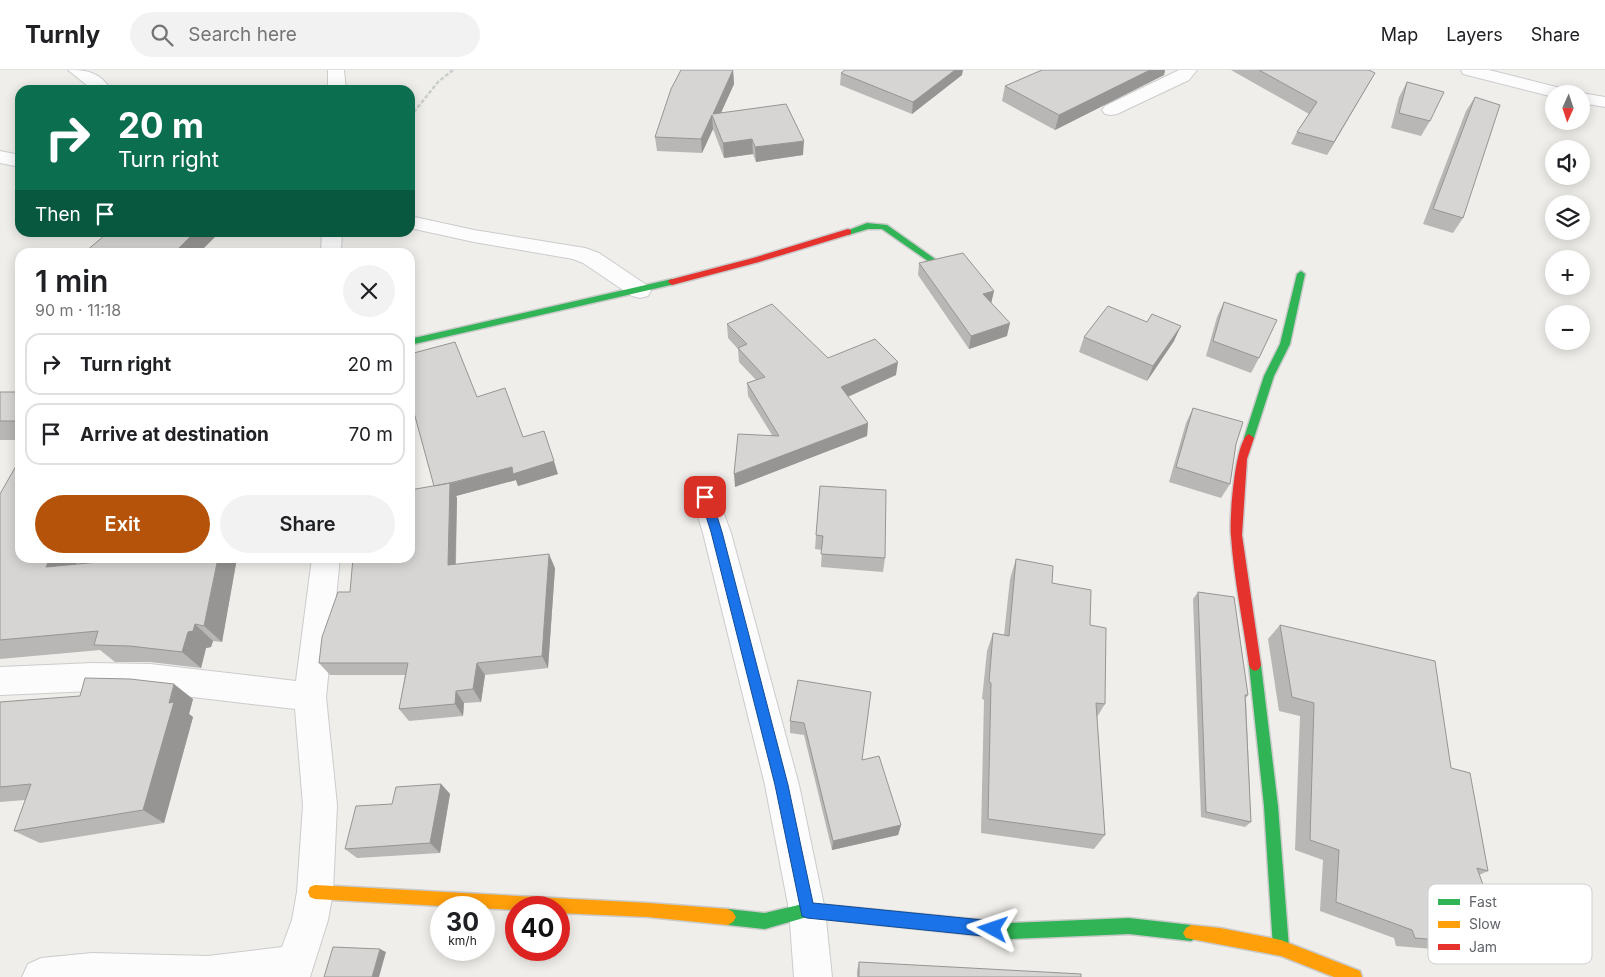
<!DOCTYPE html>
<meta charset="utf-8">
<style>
body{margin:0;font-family:Inter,sans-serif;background:#f2f2f2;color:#202124;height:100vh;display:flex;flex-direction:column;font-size:19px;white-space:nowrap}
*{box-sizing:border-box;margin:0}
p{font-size:16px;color:#757577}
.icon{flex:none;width:28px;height:28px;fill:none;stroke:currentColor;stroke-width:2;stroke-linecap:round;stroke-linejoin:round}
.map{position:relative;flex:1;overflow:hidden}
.panel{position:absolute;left:15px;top:178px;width:400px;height:315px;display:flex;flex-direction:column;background:#fff;border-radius:15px;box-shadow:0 2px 12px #0003}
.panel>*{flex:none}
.hud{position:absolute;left:15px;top:15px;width:400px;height:152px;border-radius:15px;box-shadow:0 2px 12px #0003;background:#0b6e4f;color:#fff;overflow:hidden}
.needle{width:32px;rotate:183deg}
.tools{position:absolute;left:1545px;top:15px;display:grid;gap:10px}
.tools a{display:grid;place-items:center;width:45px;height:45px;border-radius:50%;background:#fff;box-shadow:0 2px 12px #0003;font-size:25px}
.speed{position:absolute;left:430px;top:826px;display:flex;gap:10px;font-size:25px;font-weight:700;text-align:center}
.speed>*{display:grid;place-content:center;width:65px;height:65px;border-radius:50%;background:#fff;box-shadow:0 2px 12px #0003;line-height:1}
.speed small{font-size:12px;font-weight:400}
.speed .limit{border:8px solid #d22;background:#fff;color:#111}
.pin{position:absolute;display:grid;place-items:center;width:42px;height:42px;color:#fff;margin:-21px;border-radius:10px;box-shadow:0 2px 8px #0006}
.me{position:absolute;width:55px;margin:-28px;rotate:275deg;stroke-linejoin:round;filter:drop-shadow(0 0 4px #0008)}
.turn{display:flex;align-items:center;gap:18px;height:105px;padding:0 20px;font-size:22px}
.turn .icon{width:65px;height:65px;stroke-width:2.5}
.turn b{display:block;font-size:35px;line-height:42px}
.then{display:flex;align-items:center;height:48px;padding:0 20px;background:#0003;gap:10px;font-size:19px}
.round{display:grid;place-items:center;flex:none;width:52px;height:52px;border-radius:26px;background:#f2f2f2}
.overview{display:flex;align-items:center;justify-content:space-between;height:85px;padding:0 20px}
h1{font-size:30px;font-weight:600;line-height:38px}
.button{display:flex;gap:10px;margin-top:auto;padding:10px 20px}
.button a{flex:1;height:58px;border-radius:30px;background:#b45309;color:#fff;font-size:20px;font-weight:600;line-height:58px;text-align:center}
.button a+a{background:#f2f2f2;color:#202124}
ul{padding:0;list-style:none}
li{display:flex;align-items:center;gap:15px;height:62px;margin:0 10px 8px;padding:0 10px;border:2px solid #e0e0e0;border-radius:15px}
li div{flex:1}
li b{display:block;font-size:19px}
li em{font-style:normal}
header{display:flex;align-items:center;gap:30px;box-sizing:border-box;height:70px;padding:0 25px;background:#fff;border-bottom:1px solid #e0e0e0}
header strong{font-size:24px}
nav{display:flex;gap:28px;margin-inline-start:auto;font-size:18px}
.search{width:350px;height:45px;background:#f2f2f2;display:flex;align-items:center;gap:12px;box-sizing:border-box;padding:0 18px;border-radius:28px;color:#757577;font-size:19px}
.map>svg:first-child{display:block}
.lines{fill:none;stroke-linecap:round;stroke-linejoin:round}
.street-casing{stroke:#cbcccc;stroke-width:2}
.fast-casing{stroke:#cacacb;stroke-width:3}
.slow-casing{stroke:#cacacb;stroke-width:3}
.jam-casing{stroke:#cacacb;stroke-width:3}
.path{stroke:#cacfcc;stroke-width:2.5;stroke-dasharray:4 2;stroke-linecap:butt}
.street{fill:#fdfcfc;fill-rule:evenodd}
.fast{fill:#30b455;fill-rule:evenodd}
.slow{fill:#ff9f0a;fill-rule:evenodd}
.jam{fill:#e5322d;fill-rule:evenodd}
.wall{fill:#b8b7b5}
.shaded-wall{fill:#969594}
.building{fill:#d6d5d3;stroke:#969594}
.route{fill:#1a73e8;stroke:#114b97}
.key{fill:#fff;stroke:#cfd0d2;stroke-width:1}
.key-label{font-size:14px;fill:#5f6368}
</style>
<header>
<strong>Turnly</strong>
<div class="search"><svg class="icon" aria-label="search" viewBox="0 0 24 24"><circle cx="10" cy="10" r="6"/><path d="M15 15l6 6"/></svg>Search here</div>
<nav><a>Map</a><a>Layers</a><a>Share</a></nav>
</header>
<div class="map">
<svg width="1605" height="907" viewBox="0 0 1605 907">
<rect width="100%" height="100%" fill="#efeeea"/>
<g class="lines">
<g class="street-casing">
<path id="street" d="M 68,0 C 87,0 100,2 111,20 L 93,20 Z
M 328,0 L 344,0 L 346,20 L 328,20 Z
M 1179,0 L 1197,0 L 1189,10 L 1117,44 L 1111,45 L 1105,44 L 1102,40 L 1105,36 Z
M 1461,0 L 1489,0 L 1568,20 L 1571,24 L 1554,24 L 1554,27 L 1463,4 Z
M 1581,23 L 1605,27 L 1605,37 L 1581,33 L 1581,24 L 1577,24 Z
M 0,81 L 20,85 L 20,97 L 0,93 Z
M 410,146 L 474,160 L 585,178 L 599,183 L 648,216 L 651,221 L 648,226 L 640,228 L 632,226 L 583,193 L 573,189 L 474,172 L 410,158 Z
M 322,162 L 342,162 L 341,182 L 321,182 Z
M 705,417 L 715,420 L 731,463 L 799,715 L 825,840 L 832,907 L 794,907 L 789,840 L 765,715 L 703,463 L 692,427 L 695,420 Z
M 312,488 L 340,488 L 326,627 L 337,735 L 333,822 L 328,850 L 310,907 L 22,907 L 28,894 L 41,888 L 92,883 L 208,886 L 282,877 L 292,850 L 297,822 L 303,735 L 295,639 L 150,622 L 93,621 L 0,625 L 0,597 L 93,593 L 150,594 L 296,611 Z"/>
</g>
<g class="fast-casing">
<path id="fast" d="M 867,153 L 887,155 L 935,189 L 931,192 L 928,191 L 882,159 L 868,159 L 848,165 L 844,162 Z
M 1301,201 L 1305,204 L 1290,274 L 1274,306 L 1254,368 L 1249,372 L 1245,371 L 1244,368 L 1264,306 L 1280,274 L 1297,204 Z
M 672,209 L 675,210 L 675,214 L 410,275 L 410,269 Z
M 1255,589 L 1259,591 L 1261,595 L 1278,736 L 1289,878 L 1286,883 L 1281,886 L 1276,883 L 1273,878 L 1264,736 L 1249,595 L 1251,591 Z
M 807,833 L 1012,853 L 1129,848 L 1191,855 L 1196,858 L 1199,863 L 1196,868 L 1191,871 L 1129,864 L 1012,869 L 807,847 L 765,859 L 728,855 L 723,852 L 720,847 L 723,842 L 728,839 L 765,843 Z"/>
</g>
<g class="slow-casing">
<path id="slow" d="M 315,815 L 648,833 L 728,839 L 733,842 L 736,847 L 733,852 L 728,855 L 648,847 L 559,843 L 559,838 L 516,838 L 516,840 L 315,829 L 310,827 L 308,822 L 310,817 Z
M 1191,855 L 1220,858 L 1281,870 L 1360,901 L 1362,907 L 1334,907 L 1281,886 L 1186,868 L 1183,863 L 1186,858 Z"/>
</g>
<g class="jam-casing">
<path id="jam" d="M 848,159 L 851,160 L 851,164 L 759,192 L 672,215 L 668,212 L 669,210 L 753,188 Z
M 1249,364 L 1254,368 L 1247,389 L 1242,465 L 1261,595 L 1259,599 L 1255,601 L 1251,599 L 1249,595 C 1243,552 1234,509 1231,466 C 1229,451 1235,368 1249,364 Z"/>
</g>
<path class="path" d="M 410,47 L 438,12 L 453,0"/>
<use href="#street" class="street"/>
<use href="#fast" class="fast"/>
<use href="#slow" class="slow"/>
<use href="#jam" class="jam"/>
</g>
<path class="wall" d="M 733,0 L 734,14 L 721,42 L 803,85 L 756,92 L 753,84 L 724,88 L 713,59 L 702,83 L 657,81 L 655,67 Z
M 1042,0 L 1165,0 L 1164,5 L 1055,60 L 1002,31 L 1005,16 Z
M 1231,0 L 1369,0 L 1368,15 L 1327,85 L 1291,74 L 1297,62 L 1309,44 Z
M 841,3 L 962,5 L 912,44 L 840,15 Z
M 1407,12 L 1430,51 L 1421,66 L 1391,58 L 1399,27 Z
M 1475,27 L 1463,148 L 1453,163 L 1423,154 L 1466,41 Z
M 919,193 L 994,221 L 991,232 L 1007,266 L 969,279 L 918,205 Z
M 1224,232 L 1259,288 L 1251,303 L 1206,286 L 1217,247 Z
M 1147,252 L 1174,271 L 1147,311 L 1079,282 L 1084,267 Z
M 727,254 L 828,288 L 896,305 L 848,327 L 868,353 L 867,366 L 735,417 L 772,365 L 748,326 L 747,313 L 756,310 L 739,292 L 738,279 L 728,268 Z
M 410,284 L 477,327 L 523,367 L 558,404 L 518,416 L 516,410 L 456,426 L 457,428 L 456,494 L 555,498 L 548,598 L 485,605 L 481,632 L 464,633 L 463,646 L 409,651 L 399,639 L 405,605 L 330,605 L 319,593 L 350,522 L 434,416 L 414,341 L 410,342 Z
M 0,322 L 20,322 L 20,370 L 0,370 Z
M 1193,338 L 1236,374 L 1230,414 L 1221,428 L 1169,412 L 1186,353 Z
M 820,416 L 885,488 L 883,502 L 821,497 L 822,480 L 815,479 L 816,465 Z
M 0,424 L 20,488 L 79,488 L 76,494 L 130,489 L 131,488 L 289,488 L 286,492 L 237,488 L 222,572 L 213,571 L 211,577 L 206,578 L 201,598 L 150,592 L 115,592 L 100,580 L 0,589 Z
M 1016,489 L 1052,513 L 1090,555 L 1105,634 L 1097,647 L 1105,765 L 1094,779 L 981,763 L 984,630 L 982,629 L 987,581 L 993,563 L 1004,565 L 1010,509 Z
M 1198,522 L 1248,625 L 1246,628 L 1251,752 L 1245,757 L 1201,747 L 1193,529 Z
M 1280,555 L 1451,698 L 1488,801 L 1479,805 L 1505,876 L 1483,883 L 1396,876 L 1394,868 L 1320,841 L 1323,790 L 1295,780 L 1300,646 L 1279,641 L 1268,569 Z
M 798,610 L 862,690 L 901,755 L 898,765 L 832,780 L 804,665 L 790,663 L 790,651 Z
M 193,629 L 189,644 L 193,647 L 164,753 L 40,773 L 14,761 L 25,730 L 0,732 L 0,632 Z
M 441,714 L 450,724 L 440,783 L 357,788 L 345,779 L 392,734 Z
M 859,892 L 1081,907 L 857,907 L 857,901 Z"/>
<path class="shaded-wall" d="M 733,0 L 734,14 L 716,54 L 713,44 Z
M 955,0 L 963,0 L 962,5 L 912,44 L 913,32 Z
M 1150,0 L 1165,0 L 1164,5 L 1055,60 L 1059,45 Z
M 1375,3 L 1368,15 L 1327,85 L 1334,72 Z
M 712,45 L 713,59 L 702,83 L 701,69 Z
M 752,69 L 753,84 L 724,88 L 723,73 Z
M 804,71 L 803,85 L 756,92 L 755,77 Z
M 195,162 L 220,162 L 200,182 L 175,182 Z
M 994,221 L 991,234 L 983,224 Z
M 1010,253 L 1007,266 L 969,279 L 971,266 Z
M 1181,256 L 1174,271 L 1147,311 L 1153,296 Z
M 898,292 L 896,305 L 840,330 L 841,317 Z
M 411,327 L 417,340 L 410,342 L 410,328 Z
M 868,353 L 867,366 L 735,417 L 734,404 Z
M 554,391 L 558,404 L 518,416 L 516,410 L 456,426 L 457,428 L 455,509 L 448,495 L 434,418 L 512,397 Z
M 549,484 L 555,498 L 548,598 L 542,586 Z
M 50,488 L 79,488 L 67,515 L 46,497 Z
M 218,488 L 237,488 L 222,572 L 204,556 Z
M 283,488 L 289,488 L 286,492 Z
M 195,554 L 213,571 L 211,577 L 206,578 L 201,598 L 182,582 L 188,562 Z
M 477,593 L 485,605 L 481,632 L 473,619 Z
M 174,614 L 193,629 L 189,644 L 193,647 L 164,753 L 143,740 Z
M 456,621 L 464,633 L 463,646 L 455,634 Z
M 441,714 L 450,724 L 440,783 L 430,773 Z
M 901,755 L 898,765 L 832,780 L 833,771 Z
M 380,879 L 386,882 L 379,907 L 372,907 Z"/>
<path class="building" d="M 681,0 L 733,0 L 713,44 L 786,34 L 804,71 L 755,77 L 752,69 L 723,73 L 712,45 L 701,69 L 655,67 L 671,19 Z
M 845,0 L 955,0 L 913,32 L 841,3 Z
M 1042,0 L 1150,0 L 1059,45 L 1005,16 Z
M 1259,0 L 1369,0 L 1375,3 L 1334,72 L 1297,62 L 1317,32 Z
M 1407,12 L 1444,22 L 1430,51 L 1399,43 Z
M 1475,27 L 1500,35 L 1463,148 L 1433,139 Z
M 108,162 L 195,162 L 175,182 L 85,182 L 105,165 L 108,165 Z
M 963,183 L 994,221 L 983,224 L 1010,253 L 971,266 L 919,193 Z
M 1224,232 L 1277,250 L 1259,288 L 1213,271 Z
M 772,234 L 828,288 L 875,269 L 898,292 L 841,317 L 868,353 L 734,404 L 738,364 L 779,366 L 747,313 L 765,307 L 738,278 L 747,274 L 727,254 Z
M 1108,236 L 1147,252 L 1152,244 L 1181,256 L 1153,296 L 1084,267 Z
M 455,272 L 477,327 L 505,318 L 523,367 L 544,361 L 554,391 L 513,404 L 512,397 L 450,413 L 434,416 L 410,328 L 410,284 Z
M 0,322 L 20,322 L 20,351 L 0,351 Z
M 1193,338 L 1243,352 L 1236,374 L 1230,414 L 1176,397 Z
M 20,389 L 20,488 L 50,488 L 46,497 L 130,489 L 131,488 L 218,488 L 204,556 L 195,554 L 193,561 L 188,562 L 182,582 L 130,576 L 94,575 L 98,561 L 0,570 L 0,424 Z
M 450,413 L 448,495 L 549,484 L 542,586 L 477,593 L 473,619 L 456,621 L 455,634 L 399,639 L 408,593 L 319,593 L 322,567 L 338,522 L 350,522 L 353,488 L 410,488 L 410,420 Z
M 820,416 L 886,420 L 885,488 L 821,484 L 823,466 L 816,465 Z
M 1016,489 L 1053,496 L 1052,513 L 1091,520 L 1090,555 L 1106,558 L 1105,634 L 1096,633 L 1105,765 L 988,749 L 991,613 L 989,612 L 993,563 L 1009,566 Z
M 1198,522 L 1234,527 L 1248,625 L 1245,625 L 1251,752 L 1206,742 Z
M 1280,555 L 1435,591 L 1451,698 L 1470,703 L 1488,801 L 1477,798 L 1505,876 L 1415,868 L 1412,860 L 1336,832 L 1339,780 L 1310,770 L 1314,633 L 1292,627 Z
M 85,608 L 130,609 L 174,614 L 169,633 L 174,632 L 143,740 L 14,761 L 31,714 L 0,717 L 0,632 L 80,626 Z
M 798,610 L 871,622 L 862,690 L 879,686 L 901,755 L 833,771 L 804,653 L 790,651 Z
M 441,714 L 430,773 L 345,779 L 356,736 L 392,734 L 396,717 Z
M 333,877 L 380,879 L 372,907 L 324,907 Z
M 859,892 L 1081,904 L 1081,907 L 859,907 Z"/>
<path class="route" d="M 705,422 L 711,427 L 722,462 L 788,715 L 813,833 L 993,851 L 999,853 L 1001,859 L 999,864 L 993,867 L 807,848 L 802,846 L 775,715 L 711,462 L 700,427 Z"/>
<rect x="1428" y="814" width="164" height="80" rx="8" class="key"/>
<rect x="1438" y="829" width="22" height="6" fill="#30b455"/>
<rect x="1438" y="851" width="22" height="7" fill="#ff9f0a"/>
<rect x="1438" y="874" width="22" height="6" fill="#e5322d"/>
<g class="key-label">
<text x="1469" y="837">Fast</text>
<text x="1469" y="859">Slow</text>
<text x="1469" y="882">Jam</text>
</g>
</svg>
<div class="tools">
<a><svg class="needle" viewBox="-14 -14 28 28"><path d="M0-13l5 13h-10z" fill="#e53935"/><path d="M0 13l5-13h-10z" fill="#757577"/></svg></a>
<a><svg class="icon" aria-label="sound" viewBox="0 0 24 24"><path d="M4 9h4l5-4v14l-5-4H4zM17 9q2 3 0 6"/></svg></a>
<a><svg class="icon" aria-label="layers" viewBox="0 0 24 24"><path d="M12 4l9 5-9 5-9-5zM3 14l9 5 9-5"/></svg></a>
<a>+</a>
<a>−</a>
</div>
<div class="speed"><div>30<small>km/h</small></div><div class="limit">40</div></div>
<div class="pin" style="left:705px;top:427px;background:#d93025"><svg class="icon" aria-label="arrive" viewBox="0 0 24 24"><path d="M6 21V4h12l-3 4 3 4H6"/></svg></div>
<svg class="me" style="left:993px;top:859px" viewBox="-20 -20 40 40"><path d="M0-17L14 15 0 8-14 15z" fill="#1a73e8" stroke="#fff" stroke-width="4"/></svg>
<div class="hud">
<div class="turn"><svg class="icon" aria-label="right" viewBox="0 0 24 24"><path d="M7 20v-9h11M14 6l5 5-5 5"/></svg><div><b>20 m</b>Turn right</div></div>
<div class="then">Then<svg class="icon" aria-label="arrive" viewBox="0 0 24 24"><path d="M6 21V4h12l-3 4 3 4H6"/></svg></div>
</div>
<section class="panel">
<div class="overview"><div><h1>1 min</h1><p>90 m · 11:18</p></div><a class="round"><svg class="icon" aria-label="close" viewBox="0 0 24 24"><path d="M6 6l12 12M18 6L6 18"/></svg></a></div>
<ul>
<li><svg class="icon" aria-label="right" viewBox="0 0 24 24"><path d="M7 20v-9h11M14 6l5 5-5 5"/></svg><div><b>Turn right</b></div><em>20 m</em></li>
<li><svg class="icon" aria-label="arrive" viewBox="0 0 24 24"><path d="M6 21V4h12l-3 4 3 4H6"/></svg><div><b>Arrive at destination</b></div><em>70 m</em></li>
</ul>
<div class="button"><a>Exit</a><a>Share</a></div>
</section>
</div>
